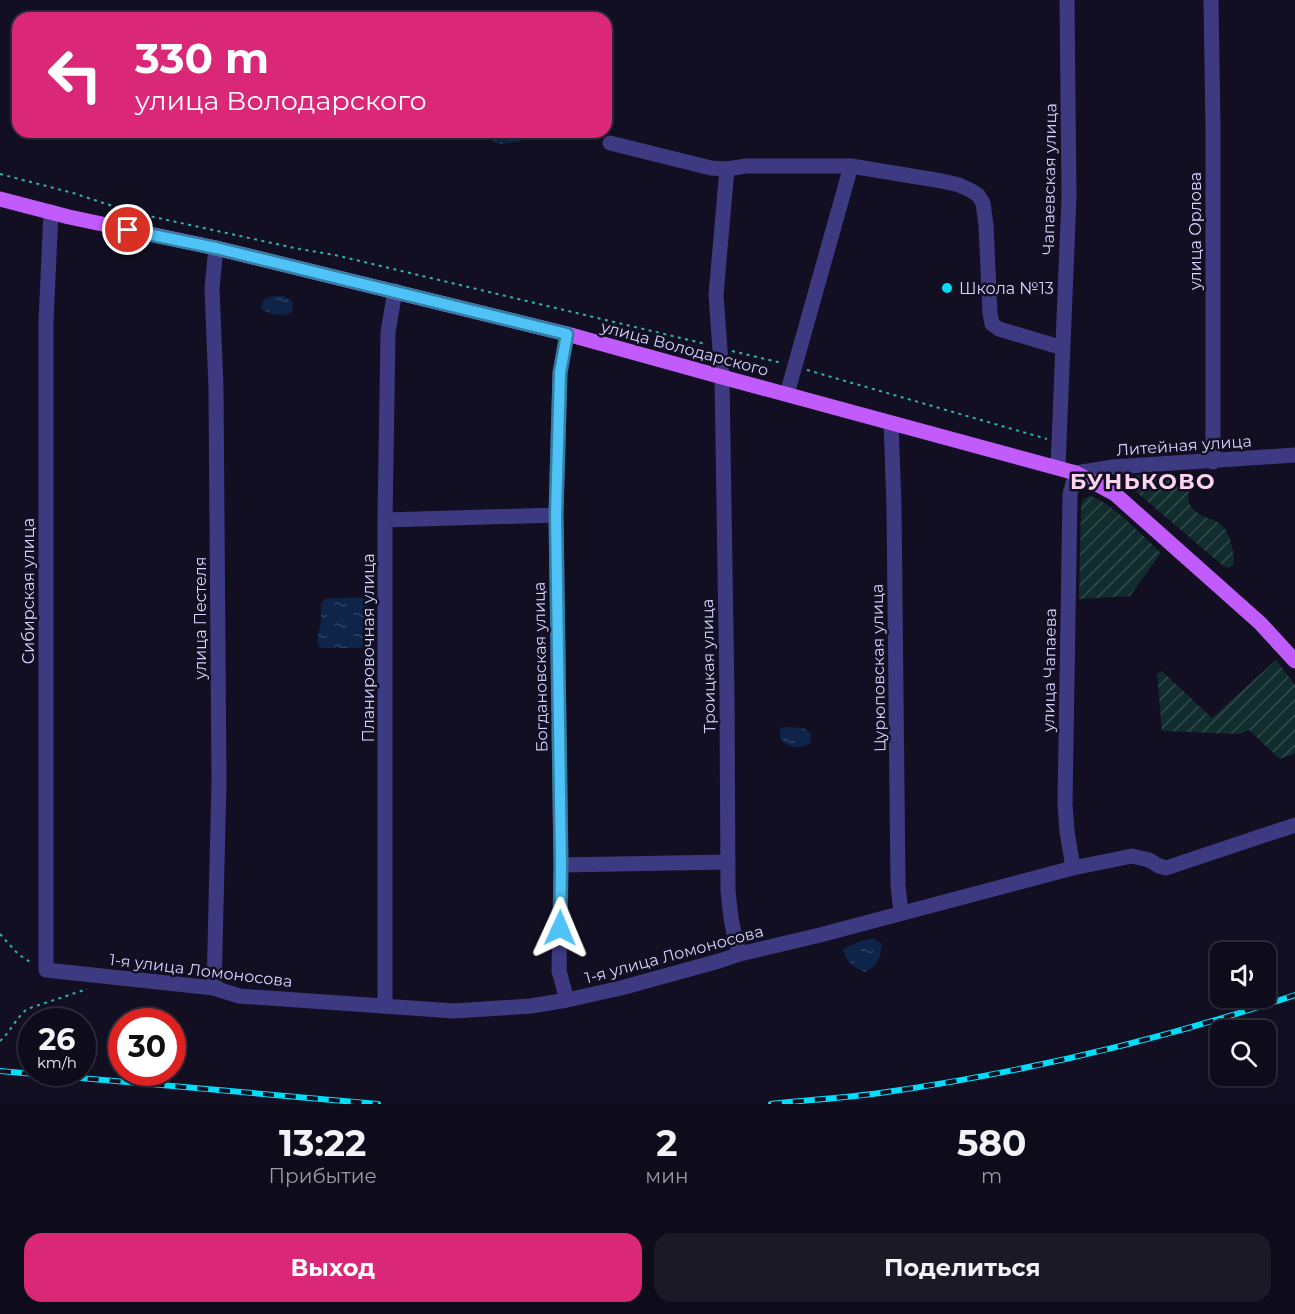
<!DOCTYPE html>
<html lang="ru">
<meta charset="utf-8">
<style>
body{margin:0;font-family:Montserrat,sans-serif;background:#1c1927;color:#f1f3f6;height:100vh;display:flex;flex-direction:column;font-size:22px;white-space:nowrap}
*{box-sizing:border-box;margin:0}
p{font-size:20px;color:#9b9ba2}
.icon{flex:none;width:33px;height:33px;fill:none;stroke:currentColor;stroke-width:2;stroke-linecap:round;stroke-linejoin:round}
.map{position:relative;height:1104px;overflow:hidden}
.side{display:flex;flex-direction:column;background:#0e0b1a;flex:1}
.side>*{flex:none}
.top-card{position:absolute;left:12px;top:12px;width:600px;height:126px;border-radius:18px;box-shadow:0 2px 4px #0004,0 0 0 2px #2e2b39;background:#db2777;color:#fff;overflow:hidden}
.buttons{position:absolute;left:1210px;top:942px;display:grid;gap:12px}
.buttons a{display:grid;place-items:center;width:66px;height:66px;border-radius:12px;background:#0e0b1a;box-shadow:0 2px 4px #0004,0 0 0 2px #2e2b39;font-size:30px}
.speed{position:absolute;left:18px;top:1008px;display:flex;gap:12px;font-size:30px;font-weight:700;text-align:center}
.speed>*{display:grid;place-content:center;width:78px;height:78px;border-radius:50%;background:#0e0b1a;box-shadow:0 2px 4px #0004,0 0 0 2px #2e2b39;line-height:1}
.speed small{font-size:15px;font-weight:400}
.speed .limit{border:9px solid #d22;background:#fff;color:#111}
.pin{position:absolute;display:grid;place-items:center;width:51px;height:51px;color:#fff;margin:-26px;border:3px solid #fff;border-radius:50%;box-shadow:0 2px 6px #0007}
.me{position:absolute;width:66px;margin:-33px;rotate:1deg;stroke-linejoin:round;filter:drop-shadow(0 0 4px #0008)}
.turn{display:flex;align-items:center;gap:21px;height:126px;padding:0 24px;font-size:27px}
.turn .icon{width:78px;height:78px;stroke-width:2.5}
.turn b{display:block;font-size:42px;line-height:51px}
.eta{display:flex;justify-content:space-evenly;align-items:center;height:102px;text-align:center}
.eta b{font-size:36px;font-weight:700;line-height:42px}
.action{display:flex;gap:12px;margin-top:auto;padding:12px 24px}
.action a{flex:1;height:69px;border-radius:18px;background:#db2777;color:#fff;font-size:24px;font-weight:700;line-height:69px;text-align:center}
.action a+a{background:#1c1927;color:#f1f3f6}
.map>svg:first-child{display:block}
.garden{fill:url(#garden-furrows)}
.water{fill:url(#water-ripples)}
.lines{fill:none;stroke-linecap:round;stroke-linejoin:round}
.path{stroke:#31b3ad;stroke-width:2;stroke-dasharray:3 4.5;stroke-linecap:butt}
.minor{stroke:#3e3a82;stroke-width:15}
.major{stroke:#c25bfc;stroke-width:15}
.rail-casing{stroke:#05dcf7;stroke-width:6}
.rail{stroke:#120f23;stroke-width:4;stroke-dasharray:11;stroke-linecap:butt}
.route-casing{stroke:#337fa1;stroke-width:15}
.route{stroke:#4fc3f7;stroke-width:10}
.poi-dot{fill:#05dcf7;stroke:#120f23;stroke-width:2}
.labels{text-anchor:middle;stroke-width:5;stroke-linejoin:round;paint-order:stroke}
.street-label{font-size:16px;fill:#d7d2fe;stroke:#120f23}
.poi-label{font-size:16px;fill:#d7d2fe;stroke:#120f23;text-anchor:start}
.district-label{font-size:22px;font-weight:bold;letter-spacing:1.5px;fill:#fed4ee;stroke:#120f23}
</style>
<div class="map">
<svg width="1295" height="1104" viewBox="0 0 1295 1104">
<defs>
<pattern id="garden-furrows" width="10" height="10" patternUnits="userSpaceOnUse" patternTransform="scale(1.5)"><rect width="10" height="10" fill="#122d2d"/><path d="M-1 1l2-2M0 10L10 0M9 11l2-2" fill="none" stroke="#344b4c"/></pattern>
<pattern id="water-ripples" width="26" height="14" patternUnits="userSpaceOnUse" patternTransform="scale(1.5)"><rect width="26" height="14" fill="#0e2448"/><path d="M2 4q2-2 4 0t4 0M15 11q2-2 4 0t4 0" fill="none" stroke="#304363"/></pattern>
</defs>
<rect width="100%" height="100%" fill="#120f23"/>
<path class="garden" d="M 1136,475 C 1145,475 1180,473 1186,478 C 1195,484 1185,495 1189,503 C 1201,526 1225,510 1232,547 C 1233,553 1235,559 1233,565 C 1229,568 1227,568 1223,566 L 1133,489 C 1130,484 1131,479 1136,475 Z
M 1089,496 C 1108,499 1146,539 1161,553 L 1130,596 L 1079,599 L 1081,509 L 1082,501 Z
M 1276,660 L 1295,685 L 1295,753 L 1280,759 L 1249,730 L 1240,734 L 1162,731 L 1157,674 L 1162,671 L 1212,718 Z"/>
<path class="water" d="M 475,132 L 527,132 L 521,141 L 501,144 L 476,134 Z
M 272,296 L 284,296 L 292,301 C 299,321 270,317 261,308 L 263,300 Z
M 361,597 L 368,600 L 367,613 L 372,627 L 367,648 L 320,648 L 317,640 L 321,620 L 321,604 L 325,599 Z
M 786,727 L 804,728 L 811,734 L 810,743 C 801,751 788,747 780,739 L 780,732 L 781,728 Z
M 873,938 L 882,944 C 879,960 880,964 865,972 C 853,967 846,962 843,949 L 858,942 Z"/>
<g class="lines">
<path class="path" d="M 0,174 L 73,193 L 131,212 L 299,249 L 335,255 L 706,344
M 732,351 L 782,363
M 807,370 L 1047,439
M 0,934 L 18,954 L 33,964
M 0,1041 C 11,1031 16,1018 27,1009 L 87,989"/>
<path class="minor" d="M 1211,0 L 1213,128 L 1213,462
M 610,143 L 711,168 L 727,169 L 746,166 L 851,166 L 942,181 L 959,185 L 970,190 L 978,195 L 983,203 L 986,225 L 990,313 L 992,324 L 999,329 L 1063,348
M 727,169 L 716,295 L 722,377 L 727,697 L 728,890 C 730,912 732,932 740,954
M 51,212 L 46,321 L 46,970 L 214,988 L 239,996 L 454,1011 L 531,1006 L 567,1000 L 621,988 L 719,961 L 740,954 L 820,935 L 1073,868 L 1132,856 L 1149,860 L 1159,866 L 1166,868 L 1295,825
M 787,394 L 851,166
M 891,423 L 894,506 L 898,885 L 901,913
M 1058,467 L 1069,197 L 1067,0
M 385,520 L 556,515
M 561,865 L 727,862
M 1073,868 L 1067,831 L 1065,804 L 1070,494 L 1076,473 L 1113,467 L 1295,455
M 214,988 L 219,782 L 216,388 L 212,288 L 216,248
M 567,1000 L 559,971 L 561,865 L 556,515 L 560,373 L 567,334
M 385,1006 L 385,520 L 388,332 L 395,291"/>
<path class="major" d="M 0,199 L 69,217 L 216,248 L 567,334 L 722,377 L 1076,473 L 1115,494 L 1260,623 L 1295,661"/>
<g class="rail-casing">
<path id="rail" d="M 0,1071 L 378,1104
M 771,1104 C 807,1100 844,1098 880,1093 C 1020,1073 1161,1040 1295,995"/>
</g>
<use href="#rail" class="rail"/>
</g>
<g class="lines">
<g class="route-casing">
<path id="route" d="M 128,230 L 216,248 L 567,334 L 560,373 L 556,514 L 561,865 L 560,928"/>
</g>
<use href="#route" class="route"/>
</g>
<circle class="poi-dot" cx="947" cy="288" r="6"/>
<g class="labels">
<g class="street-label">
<text transform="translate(1049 179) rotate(-89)" y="6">Чапаевская улица</text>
<text transform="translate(1195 231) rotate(-90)" y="6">улица Орлова</text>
<text transform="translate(685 348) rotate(15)" y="6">улица Володарского</text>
<text transform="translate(1184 445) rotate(-4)" y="6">Литейная улица</text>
<text transform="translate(28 591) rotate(-90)" y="6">Сибирская улица</text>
<text transform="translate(200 618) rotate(-90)" y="6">улица Пестеля</text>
<text transform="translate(368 648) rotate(-90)" y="6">Планировочная улица</text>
<text transform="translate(708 666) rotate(-91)" y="6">Троицкая улица</text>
<text transform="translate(540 667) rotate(-91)" y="6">Богдановская улица</text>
<text transform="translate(878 668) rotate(-91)" y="6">Цурюповская улица</text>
<text transform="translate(1049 670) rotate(-89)" y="6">улица Чапаева</text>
<text transform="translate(674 954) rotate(-15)" y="6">1-я улица Ломоносова</text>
<text transform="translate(201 970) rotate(7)" y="6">1-я улица Ломоносова</text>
</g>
<g class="poi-label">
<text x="959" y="294">Школа №13</text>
</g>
<g class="district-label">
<text x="1143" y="489">БУНЬКОВО</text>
</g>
</g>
</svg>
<div class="buttons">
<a><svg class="icon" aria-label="sound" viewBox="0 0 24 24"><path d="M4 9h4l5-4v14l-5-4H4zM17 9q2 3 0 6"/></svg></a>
<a><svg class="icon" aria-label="search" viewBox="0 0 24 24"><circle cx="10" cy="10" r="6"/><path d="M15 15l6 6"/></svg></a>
</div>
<div class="speed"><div>26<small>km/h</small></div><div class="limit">30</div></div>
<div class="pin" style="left:128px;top:230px;background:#d93025"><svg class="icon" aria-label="arrive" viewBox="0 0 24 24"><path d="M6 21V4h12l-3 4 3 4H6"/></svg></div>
<svg class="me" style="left:560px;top:928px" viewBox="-20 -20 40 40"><path d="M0-17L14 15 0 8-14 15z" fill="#4fc3f7" stroke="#fff" stroke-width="4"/></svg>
<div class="top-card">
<div class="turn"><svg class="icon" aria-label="left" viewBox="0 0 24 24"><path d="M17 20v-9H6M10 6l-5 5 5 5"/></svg><div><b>330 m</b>улица Володарского</div></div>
</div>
</div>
<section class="side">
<div class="eta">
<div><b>13:22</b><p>Прибытие</p></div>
<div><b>2</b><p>мин</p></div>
<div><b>580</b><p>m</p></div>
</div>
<div class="action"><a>Выход</a><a>Поделиться</a></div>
</section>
